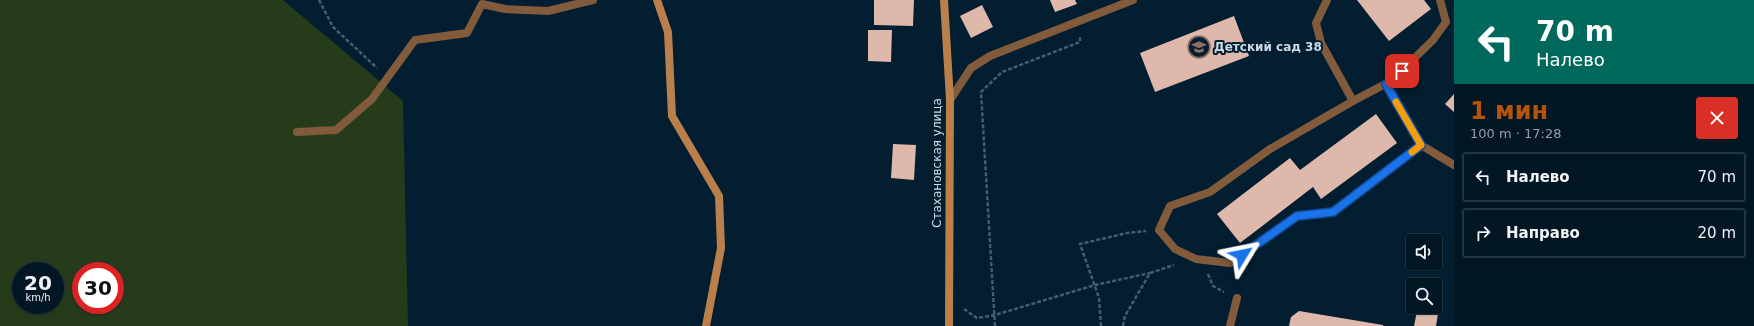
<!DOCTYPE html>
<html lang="ru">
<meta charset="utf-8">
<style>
body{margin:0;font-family:"DejaVu Sans",sans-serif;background:#0c1f2c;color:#f1f3f6;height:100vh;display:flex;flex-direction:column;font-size:15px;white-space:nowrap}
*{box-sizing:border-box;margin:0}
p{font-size:13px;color:#969fa6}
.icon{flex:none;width:22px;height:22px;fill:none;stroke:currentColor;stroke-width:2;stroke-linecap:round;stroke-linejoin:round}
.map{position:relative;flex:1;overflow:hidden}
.details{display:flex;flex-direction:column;background:#021624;width:300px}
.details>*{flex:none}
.hud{background:#00695c;color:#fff;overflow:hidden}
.buttons{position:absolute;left:1406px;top:234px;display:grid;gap:8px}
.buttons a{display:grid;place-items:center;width:36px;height:36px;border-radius:4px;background:#021624;box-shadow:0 1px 3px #0004,0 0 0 1px #233541;font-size:20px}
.speed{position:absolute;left:12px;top:262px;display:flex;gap:8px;font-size:20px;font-weight:700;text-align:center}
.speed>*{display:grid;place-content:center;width:52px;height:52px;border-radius:50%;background:#021624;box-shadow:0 1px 3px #0004,0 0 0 1px #233541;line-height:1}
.speed small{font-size:10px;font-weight:400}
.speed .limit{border:6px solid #d22;background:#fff;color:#111}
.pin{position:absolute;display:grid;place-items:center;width:34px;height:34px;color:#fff;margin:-17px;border-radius:8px;box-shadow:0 2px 6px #0006}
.me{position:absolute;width:44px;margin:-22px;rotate:55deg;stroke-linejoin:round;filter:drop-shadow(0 0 3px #0008)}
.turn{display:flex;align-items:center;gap:14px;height:84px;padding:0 16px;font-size:18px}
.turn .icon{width:52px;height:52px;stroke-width:2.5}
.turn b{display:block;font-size:28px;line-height:34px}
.round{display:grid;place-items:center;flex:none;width:42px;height:42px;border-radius:4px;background:#0c1f2c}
.head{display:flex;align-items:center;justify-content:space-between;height:68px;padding:0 16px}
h1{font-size:24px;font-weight:600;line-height:30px;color:#b45309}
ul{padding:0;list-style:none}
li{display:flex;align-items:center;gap:12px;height:50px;margin:0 8px 6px;padding:0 8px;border:2px solid #233541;border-radius:4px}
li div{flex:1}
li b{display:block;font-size:15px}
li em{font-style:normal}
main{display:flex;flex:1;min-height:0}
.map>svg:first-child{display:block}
.green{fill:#263b1a;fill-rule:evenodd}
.building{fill:#deb9ab}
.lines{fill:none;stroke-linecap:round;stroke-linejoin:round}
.path{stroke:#465d6d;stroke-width:2.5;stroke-dasharray:4 2;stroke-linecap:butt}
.lane{stroke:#815b3c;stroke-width:8}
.street{stroke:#815b3c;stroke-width:8}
.secondary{stroke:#bb7f4b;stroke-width:8}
.route-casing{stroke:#114b97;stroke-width:10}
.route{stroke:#1a73e8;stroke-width:7}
.slow{stroke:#f59e0b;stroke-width:7}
.labels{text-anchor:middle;stroke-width:4;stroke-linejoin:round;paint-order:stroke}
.poi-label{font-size:12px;font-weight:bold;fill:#cbdae6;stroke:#031e30;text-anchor:start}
.street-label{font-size:12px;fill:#cbdae6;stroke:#031e30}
</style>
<main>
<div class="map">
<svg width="1454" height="326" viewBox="0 0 1454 326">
<rect width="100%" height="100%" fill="#031e30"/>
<path class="green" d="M 0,0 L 283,0 L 403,101 L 408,326 L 0,326 ZM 21,271 L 55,271 L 55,305 L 21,305 ZM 81,271 L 115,271 L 115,305 L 81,305 Z"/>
<path class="building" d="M 874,0 L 914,0 L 913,26 L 874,25 Z
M 1050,0 L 1075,0 L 1077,4 L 1055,12 Z
M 1357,0 L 1424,0 L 1431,9 L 1389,41 Z
M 982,5 L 993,27 L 971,38 L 960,16 Z
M 1234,16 L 1249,56 L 1155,92 L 1140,53 Z
M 868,30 L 892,30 L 891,62 L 868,61 Z
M 1454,94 L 1454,112 L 1445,104 Z
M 1376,114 L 1397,143 L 1321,199 L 1313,187 L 1240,243 L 1217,214 L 1290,158 L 1300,170 Z
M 893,144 L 916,145 L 914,180 L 891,178 Z
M 1299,311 L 1383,325 L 1383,326 L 1289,326 L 1291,317 Z
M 1417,311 L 1438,314 L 1436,326 L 1414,326 Z"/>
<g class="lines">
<path class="path" d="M 319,0 L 333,27 L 377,68
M 1208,274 L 1213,286 L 1224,292
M 964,309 L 977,318 L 995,315 L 1095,285 L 1150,273
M 995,326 L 981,92 L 1002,72 L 1080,42 L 1080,36
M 1101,326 L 1099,298 L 1080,244 L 1127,233 L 1146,231
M 1123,326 L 1125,316 L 1150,273 L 1174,265"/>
<path class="lane" d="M 950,100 L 971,68 L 990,56 L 1133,0
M 297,132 L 336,130 L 372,99 L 415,40 L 467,33 L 482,4 L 505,9 L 548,11 L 593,0
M 1230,326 L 1237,298"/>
<path class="street" d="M 1327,0 L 1316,23 L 1321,43 L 1353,101
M 1440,0 L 1446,22 L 1433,40 L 1391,81 L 1353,101 L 1270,149 L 1210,192 L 1170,206 L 1159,230 L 1175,249 L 1196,259 L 1230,263 L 1297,216 L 1333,212 L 1421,145 L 1454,165
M 1385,84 L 1421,145"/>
<path class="secondary" d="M 657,0 L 668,32 L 672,116 L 719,196 L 721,248 L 706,326
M 944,0 L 950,100 L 949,326"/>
</g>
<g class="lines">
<g class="route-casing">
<path id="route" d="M 1242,255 L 1297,216 L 1333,212 L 1421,145 L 1386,84 L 1391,81 L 1402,71"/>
</g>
<use href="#route" class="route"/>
<path class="slow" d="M 1396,102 L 1421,145 L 1412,152"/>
</g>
<defs>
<g id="school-ring" transform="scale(1.15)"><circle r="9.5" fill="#031e30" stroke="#8d6e63" stroke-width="1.5"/><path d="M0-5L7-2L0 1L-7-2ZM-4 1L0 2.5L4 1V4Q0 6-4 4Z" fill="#8d6e63"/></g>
</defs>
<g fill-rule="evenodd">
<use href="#school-ring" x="1199" y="47"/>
</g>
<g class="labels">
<g class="poi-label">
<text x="1214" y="51">Детский сад 38</text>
</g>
<g class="street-label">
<text transform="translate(937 163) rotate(-90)" y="4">Стахановская улица</text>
</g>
</g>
</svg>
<div class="buttons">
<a><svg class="icon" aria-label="sound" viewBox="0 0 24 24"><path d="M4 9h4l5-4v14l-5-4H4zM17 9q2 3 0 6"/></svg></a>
<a><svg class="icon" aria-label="search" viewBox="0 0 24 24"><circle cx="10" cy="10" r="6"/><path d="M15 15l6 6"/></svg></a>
</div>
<div class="speed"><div>20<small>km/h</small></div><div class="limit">30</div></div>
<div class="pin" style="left:1402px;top:71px;background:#d93025"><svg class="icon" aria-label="arrive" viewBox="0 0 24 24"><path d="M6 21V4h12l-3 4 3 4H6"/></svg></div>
<svg class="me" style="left:1242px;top:255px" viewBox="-20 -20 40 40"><path d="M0-17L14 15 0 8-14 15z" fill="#1a73e8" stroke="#fff" stroke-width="4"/></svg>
</div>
<section class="details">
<div class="hud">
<div class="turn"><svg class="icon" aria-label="left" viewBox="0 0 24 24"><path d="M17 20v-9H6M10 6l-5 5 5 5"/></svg><div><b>70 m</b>Налево</div></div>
</div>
<div class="head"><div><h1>1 мин</h1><p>100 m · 17:28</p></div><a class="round" style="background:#d93025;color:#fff"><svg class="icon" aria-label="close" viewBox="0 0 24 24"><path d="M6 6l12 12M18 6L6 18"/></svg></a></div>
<ul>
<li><svg class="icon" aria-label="left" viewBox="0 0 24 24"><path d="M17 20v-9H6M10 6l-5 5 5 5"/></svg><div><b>Налево</b></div><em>70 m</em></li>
<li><svg class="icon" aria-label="right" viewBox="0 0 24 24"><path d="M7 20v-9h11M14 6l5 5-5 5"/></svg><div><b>Направо</b></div><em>20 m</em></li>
</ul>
</section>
</main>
